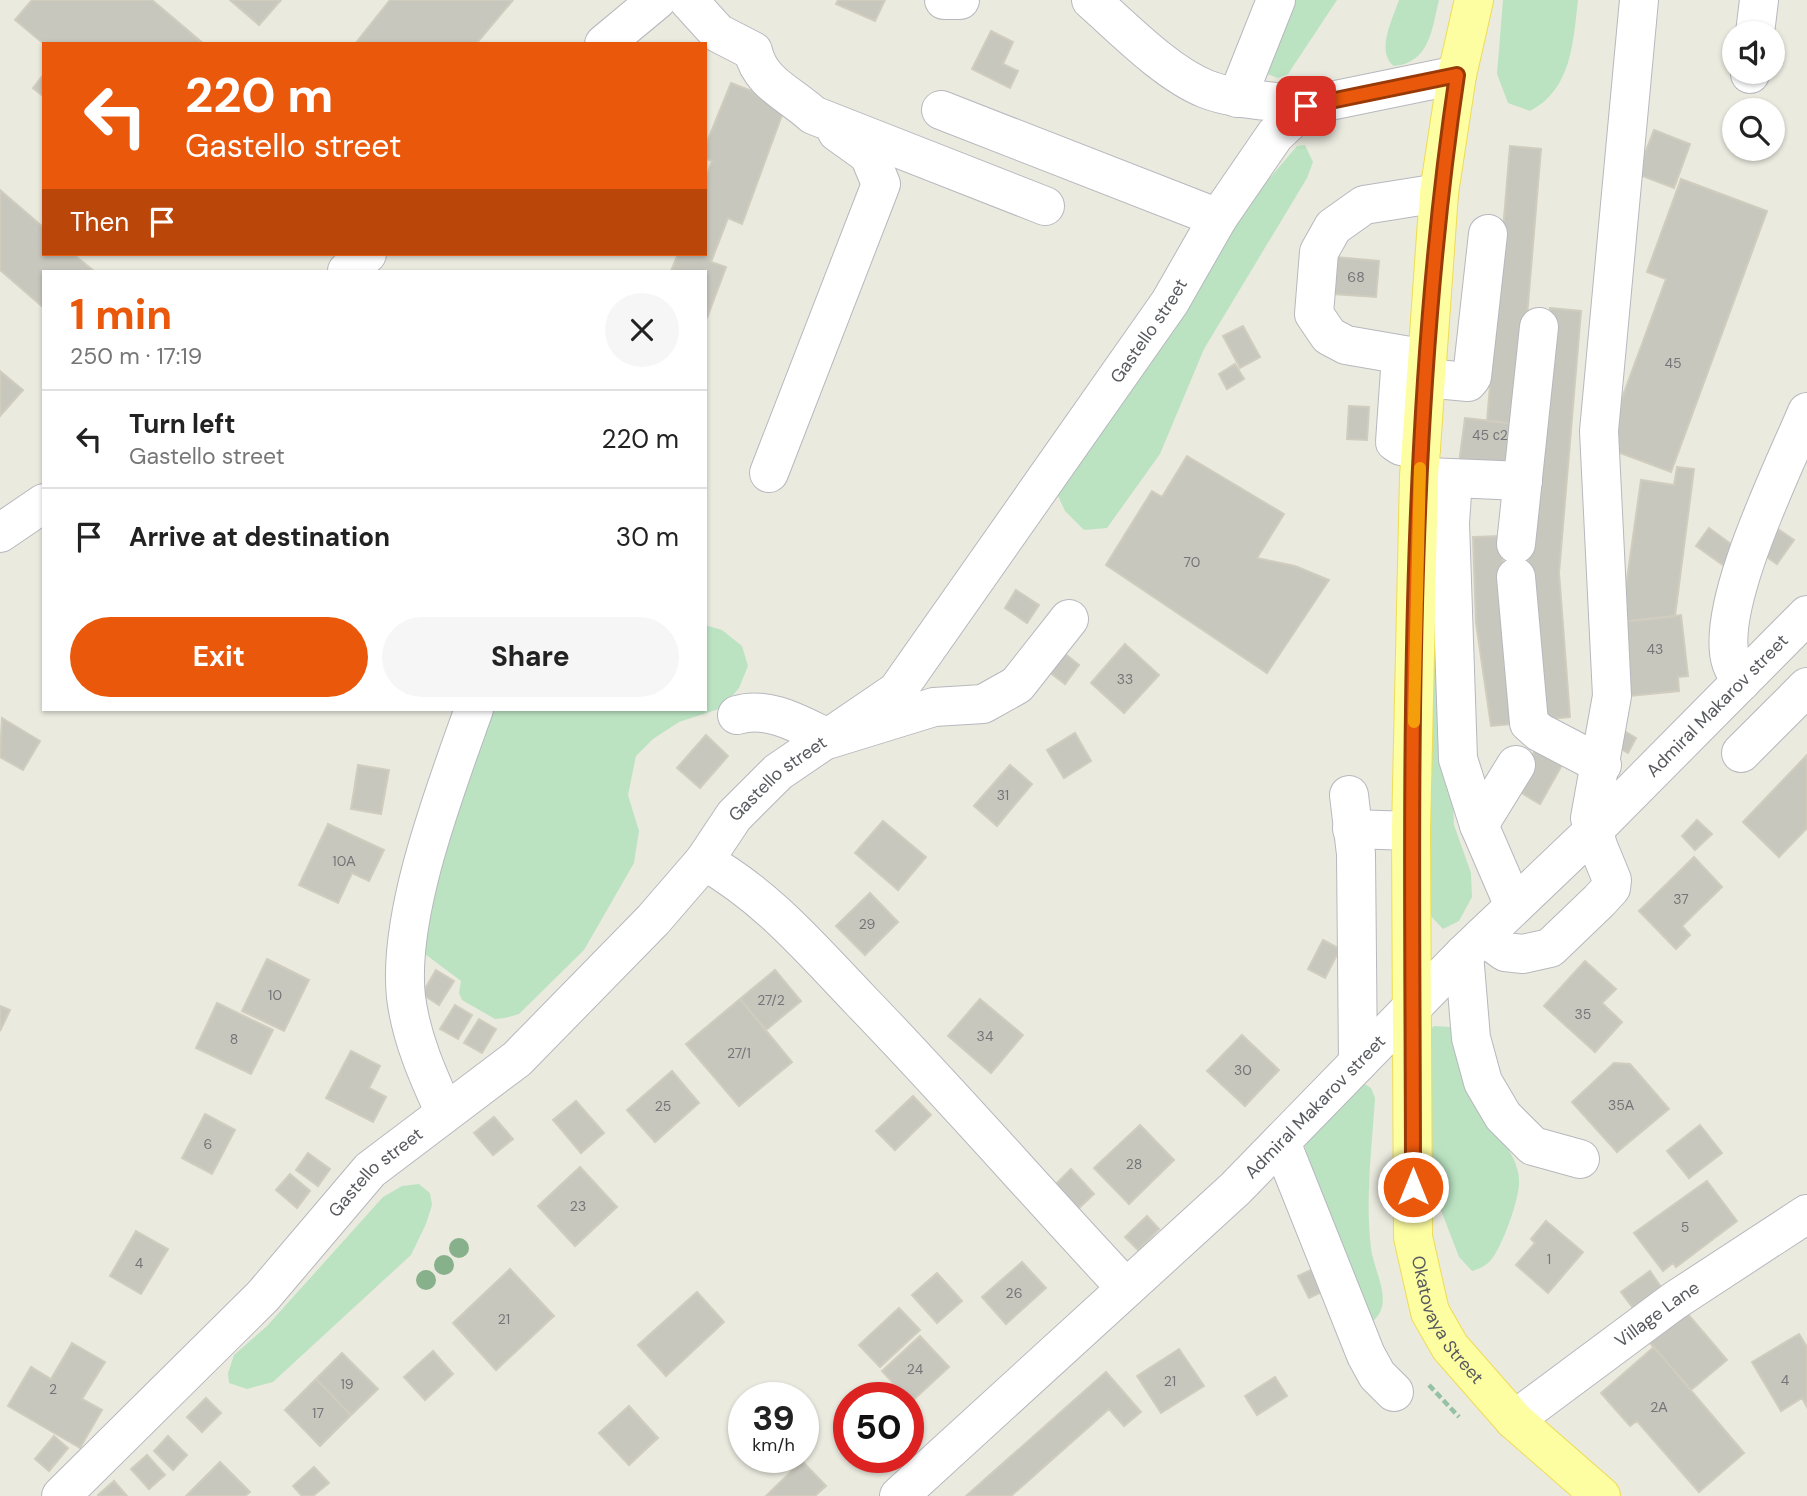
<!DOCTYPE html>
<meta charset="utf-8">
<style>
body{margin:0;font-family:"DM Sans",sans-serif;background:#f6f6f6;color:#222;height:100vh;display:flex;flex-direction:column;font-size:26px;white-space:nowrap}
*{box-sizing:border-box;margin:0}
p{font-size:23px;color:#767676}
.icon{flex:none;width:38px;height:38px;fill:none;stroke:currentColor;stroke-width:2;stroke-linecap:round;stroke-linejoin:round}
.map{position:relative;flex:1;overflow:hidden}
.details{position:absolute;left:42px;top:270px;width:665px;height:441px;display:flex;flex-direction:column;background:#fff;border-radius:0px;box-shadow:0 2px 5px #0004}
.details>*{flex:none}
.top-card{position:absolute;left:42px;top:42px;width:665px;height:214px;border-radius:0px;box-shadow:0 2px 5px #0004;background:#ea580c;color:#fff;overflow:hidden}
.tools{position:absolute;left:1722px;top:21px;display:grid;gap:14px}
.tools a{display:grid;place-items:center;width:63px;height:63px;border-radius:50%;background:#fff;box-shadow:0 2px 5px #0004;font-size:35px}
.speed{position:absolute;left:728px;top:1382px;display:flex;gap:14px;font-size:35px;font-weight:700;text-align:center}
.speed>*{display:grid;place-content:center;width:91px;height:91px;border-radius:50%;background:#fff;box-shadow:0 2px 5px #0004;line-height:1}
.speed small{font-size:18px;font-weight:400}
.speed .limit{border:10px solid #d22;background:#fff;color:#111}
.pin{position:absolute;display:grid;place-items:center;width:60px;height:60px;color:#fff;margin:-30px;border-radius:14px;box-shadow:0 4px 10px #0006}
.me{position:absolute;width:77px;margin:-38px;rotate:0deg;stroke-linejoin:round;filter:drop-shadow(0 0 5px #0008)}
.turn{display:flex;align-items:center;gap:24px;height:147px;padding:0 28px;font-size:32px}
.turn .icon{width:91px;height:91px;stroke-width:2.5}
.turn b{display:block;font-size:49px;line-height:60px}
.then{display:flex;align-items:center;height:66px;padding:0 28px;background:#0003;gap:14px;font-size:26px}
.round{display:grid;place-items:center;flex:none;width:74px;height:74px;border-radius:37px;background:#f6f6f6}
.overview{display:flex;align-items:center;justify-content:space-between;height:119px;padding:0 28px}
h1{font-size:42px;font-weight:700;line-height:52px;color:#ea580c}
.action{display:flex;gap:14px;margin-top:auto;padding:14px 28px}
.action a{flex:1;height:80px;border-radius:42px;background:#ea580c;color:#fff;font-size:28px;font-weight:700;line-height:80px;text-align:center}
.action a+a{background:#f6f6f6;color:#222}
ul{padding:0;list-style:none}
li{display:flex;align-items:center;gap:21px;height:98px;padding:0 28px;border-top:2px solid #e0e0e0}
li div{flex:1}
li b{display:block;font-size:26px}
li em{font-style:normal}
.map>svg:first-child{display:block}
.green{fill:#bbe3c2}
.building{fill:#c8c7be;stroke:#d0cdbe;stroke-width:2}
.lines{fill:none;stroke-linecap:round;stroke-linejoin:round}
.minor-casing{stroke:#b7b8be;stroke-width:40}
.major-casing{stroke:#eedc55;stroke-width:40}
.path{stroke:#94c1a7;stroke-width:4.5;stroke-dasharray:7 3.5;stroke-linecap:butt}
.minor{stroke:#fff;stroke-width:38}
.major{stroke:#fdfda2;stroke-width:38}
.tree{fill:#87b18a}
.route-casing{stroke:#983908;stroke-width:18}
.route{stroke:#ea580c;stroke-width:12}
.slow{stroke:#f59e0b;stroke-width:12}
.labels{text-anchor:middle;stroke-width:7;stroke-linejoin:round;paint-order:stroke}
.number-label{font-size:14px;fill:#747578}
.street-label{font-size:18px;fill:#585a60;stroke:#fff}
</style>
<div class="map">
<svg width="1807" height="1496" viewBox="0 0 1807 1496">
<rect width="100%" height="100%" fill="#ebeadf"/>
<path class="green" d="M 1286,0 L 1337,0 L 1288,74 L 1278,78 L 1267,74 L 1264,67 Z
M 1399,0 L 1439,0 C 1432,28 1430,63 1394,66 C 1375,52 1393,18 1399,0 Z
M 1503,0 L 1578,0 C 1573,42 1572,89 1530,111 L 1508,103 L 1497,74 Z
M 1305,145 L 1313,162 L 1307,178 L 1204,349 L 1160,454 L 1107,528 L 1084,530 L 1065,511 L 1055,489 L 1263,186 L 1297,146 Z
M 1442,534 L 1454,825 L 1471,873 L 1472,897 L 1459,921 L 1443,929 L 1429,914 L 1434,561 Z
M 705,625 L 722,630 L 742,646 L 748,666 L 739,688 L 722,708 L 679,722 L 653,739 L 636,756 L 628,795 L 639,831 L 634,863 L 584,950 L 519,1014 L 505,1018 L 495,1019 L 462,1000 L 459,993 L 461,981 L 425,954 C 431,865 462,792 491,709 L 705,709 Z
M 1434,1026 L 1451,1027 L 1501,1138 C 1510,1151 1520,1167 1519,1183 C 1519,1200 1502,1247 1491,1260 C 1486,1266 1479,1269 1472,1271 L 1459,1257 L 1432,1187 L 1429,1030 Z
M 1362,1082 L 1371,1088 L 1375,1098 C 1372,1148 1365,1199 1371,1248 C 1374,1273 1396,1304 1371,1323 L 1333,1254 L 1305,1147 L 1309,1135 Z
M 419,1184 L 430,1193 L 432,1205 L 426,1224 L 411,1255 L 273,1382 L 247,1389 L 229,1383 L 228,1373 L 234,1355 L 267,1326 L 383,1197 L 402,1186 Z"/>
<path class="building" d="M 32,0 L 152,0 L 204,44 L 44,44 L 15,20 Z
M 230,0 L 281,0 L 259,25 Z
M 390,0 L 513,0 L 476,44 L 355,44 Z
M 838,0 L 885,0 L 875,21 L 836,4 Z
M 991,31 L 1013,42 L 1003,64 L 1018,71 L 1010,88 L 972,69 Z
M 44,74 L 44,97 L 33,88 Z
M 731,83 L 786,104 L 742,224 L 728,218 L 711,262 L 726,267 L 707,318 L 705,271 L 671,271 L 678,254 L 705,254 L 705,180 L 712,161 L 705,158 L 705,147 Z
M 1654,130 L 1690,144 L 1674,188 L 1637,174 Z
M 1510,146 L 1541,149 L 1518,424 L 1487,421 Z
M 1681,179 L 1767,211 L 1671,472 L 1604,447 L 1666,279 L 1647,272 Z
M 0,190 L 44,228 L 44,254 L 73,254 L 94,271 L 44,271 L 44,308 L 0,270 Z
M 1335,257 L 1379,261 L 1376,297 L 1333,294 Z
M 1550,308 L 1581,311 L 1559,573 L 1570,717 L 1538,720 L 1528,561 Z
M 1243,326 L 1260,357 L 1240,368 L 1223,336 Z
M 1235,364 L 1244,379 L 1227,389 L 1219,374 Z
M 0,371 L 23,390 L 0,416 Z
M 1349,406 L 1369,407 L 1367,440 L 1347,439 Z
M 1465,418 L 1518,424 L 1512,469 L 1459,463 Z
M 1187,456 L 1284,514 L 1257,558 L 1295,566 L 1329,580 L 1267,673 L 1106,565 L 1152,491 L 1162,497 Z
M 1677,467 L 1694,469 L 1675,616 L 1621,622 L 1641,480 L 1674,485 Z
M 1709,528 L 1735,547 L 1723,565 L 1696,546 Z
M 1778,529 L 1794,540 L 1777,564 L 1761,553 Z
M 1502,536 L 1505,624 L 1521,723 L 1491,726 L 1476,623 L 1473,537 Z
M 1016,590 L 1039,605 L 1027,623 L 1005,608 Z
M 1681,615 L 1688,676 L 1678,677 L 1679,691 L 1630,696 L 1621,622 Z
M 1125,644 L 1159,675 L 1124,713 L 1091,683 Z
M 1059,649 L 1079,665 L 1065,684 L 1044,668 Z
M 2,718 L 40,741 L 23,770 L 0,757 Z
M 1621,729 L 1636,738 L 1628,753 L 1612,744 Z
M 1075,733 L 1091,761 L 1064,778 L 1047,750 Z
M 706,735 L 728,756 L 700,788 L 677,768 Z
M 1536,749 L 1562,765 L 1540,804 L 1513,788 Z
M 1807,755 L 1807,828 L 1779,857 L 1743,822 Z
M 358,765 L 389,770 L 381,814 L 351,809 Z
M 1010,765 L 1032,784 L 997,826 L 974,806 Z
M 1697,820 L 1712,834 L 1695,850 L 1682,836 Z
M 883,821 L 926,857 L 898,890 L 855,853 Z
M 328,824 L 384,850 L 369,881 L 352,873 L 338,903 L 299,885 Z
M 1694,857 L 1722,887 L 1682,926 L 1690,935 L 1676,949 L 1639,911 Z
M 870,893 L 898,922 L 865,955 L 836,926 Z
M 1323,940 L 1340,949 L 1325,978 L 1308,969 Z
M 267,959 L 309,980 L 284,1031 L 242,1011 Z
M 1585,961 L 1616,989 L 1602,1003 L 1622,1022 L 1595,1052 L 1544,1006 Z
M 436,970 L 454,981 L 439,1005 L 422,994 Z
M 775,970 L 801,1001 L 766,1030 L 740,999 Z
M 740,999 L 792,1062 L 739,1106 L 686,1044 Z
M 980,999 L 1023,1035 L 991,1073 L 948,1036 Z
M 217,1003 L 273,1030 L 251,1074 L 196,1048 Z
M 455,1005 L 472,1015 L 458,1039 L 440,1029 Z
M 0,1006 L 10,1010 L 0,1031 Z
M 479,1019 L 496,1029 L 482,1053 L 464,1043 Z
M 1242,1035 L 1279,1070 L 1245,1106 L 1207,1071 Z
M 351,1051 L 380,1066 L 369,1088 L 386,1097 L 373,1122 L 326,1098 Z
M 1614,1063 L 1630,1064 L 1669,1109 L 1617,1152 L 1572,1102 Z
M 672,1071 L 699,1103 L 655,1142 L 627,1110 Z
M 913,1096 L 931,1115 L 895,1150 L 876,1131 Z
M 576,1101 L 604,1133 L 581,1153 L 553,1120 Z
M 205,1114 L 235,1130 L 212,1174 L 182,1158 Z
M 494,1117 L 513,1139 L 493,1155 L 474,1133 Z
M 1140,1125 L 1174,1160 L 1129,1204 L 1094,1168 Z
M 1700,1125 L 1722,1153 L 1689,1178 L 1667,1151 Z
M 308,1153 L 330,1169 L 318,1186 L 296,1170 Z
M 580,1167 L 617,1207 L 575,1246 L 538,1206 Z
M 1071,1169 L 1094,1194 L 1078,1209 L 1055,1185 Z
M 290,1174 L 310,1191 L 297,1208 L 276,1190 Z
M 1707,1181 L 1737,1221 L 1676,1267 L 1673,1263 L 1663,1271 L 1634,1233 Z
M 1147,1216 L 1159,1229 L 1138,1250 L 1125,1237 Z
M 1546,1221 L 1583,1252 L 1548,1293 L 1516,1265 L 1535,1243 L 1531,1239 Z
M 136,1231 L 168,1249 L 141,1294 L 110,1276 Z
M 1022,1262 L 1046,1288 L 1006,1324 L 982,1297 Z
M 1315,1268 L 1326,1290 L 1309,1298 L 1298,1276 Z
M 510,1269 L 554,1316 L 496,1370 L 453,1323 Z
M 1650,1271 L 1661,1287 L 1633,1308 L 1621,1292 Z
M 937,1273 L 962,1301 L 937,1323 L 912,1295 Z
M 697,1292 L 724,1322 L 666,1376 L 638,1345 Z
M 899,1308 L 920,1330 L 880,1367 L 859,1345 Z
M 1686,1312 L 1727,1360 L 1691,1390 L 1650,1343 Z
M 1799,1334 L 1807,1347 L 1807,1407 L 1802,1398 L 1781,1411 L 1752,1362 Z
M 920,1336 L 949,1367 L 911,1402 L 882,1371 Z
M 72,1343 L 105,1362 L 82,1399 L 102,1410 L 80,1448 L 8,1406 L 31,1367 L 51,1379 Z
M 1654,1347 L 1744,1453 L 1699,1492 L 1637,1421 L 1630,1426 L 1601,1393 Z
M 1179,1349 L 1204,1386 L 1161,1413 L 1137,1376 Z
M 433,1351 L 453,1374 L 425,1400 L 404,1377 Z
M 342,1353 L 378,1389 L 351,1415 L 316,1379 Z
M 1106,1372 L 1141,1412 L 1124,1426 L 1109,1409 L 1011,1496 L 966,1496 Z
M 1275,1377 L 1287,1396 L 1257,1415 L 1245,1396 Z
M 316,1379 L 351,1415 L 320,1446 L 285,1410 Z
M 206,1398 L 221,1413 L 202,1432 L 187,1417 Z
M 629,1406 L 658,1438 L 629,1465 L 599,1433 Z
M 54,1436 L 68,1448 L 49,1471 L 35,1459 Z
M 168,1436 L 187,1455 L 173,1470 L 154,1451 Z
M 147,1455 L 165,1475 L 149,1489 L 131,1469 Z
M 802,1461 L 826,1486 L 815,1496 L 766,1496 Z
M 220,1462 L 250,1492 L 245,1496 L 186,1496 Z
M 314,1467 L 329,1483 L 313,1496 L 302,1496 L 293,1486 Z
M 114,1481 L 127,1496 L 99,1496 L 98,1495 Z"/>
<g class="lines">
<g class="minor-casing">
<g id="minor">
<path d="M 688,0 L 718,33 L 753,51 C 760,83 789,93 813,115 L 1045,206"/>
<path d="M 944,0 L 960,0"/>
<path d="M 1091,0 C 1123,28 1166,73 1206,89 C 1237,101 1273,100 1306,106"/>
<path d="M 1755,33 L 1759,0"/>
<path d="M 604,44 L 657,0"/>
<path d="M 1750,74 L 1750,72"/>
<path d="M 1237,98 L 1276,0"/>
<path d="M 941,110 L 1218,218"/>
<path d="M 347,271 L 367,254"/>
<path d="M 1401,356 L 1395,442 L 1401,446 L 1421,448"/>
<path d="M 1427,359 L 1346,345 L 1329,336 L 1314,314 L 1319,252 L 1333,227 L 1364,205 L 1439,193"/>
<path d="M 1425,378 L 1468,382 L 1472,377 L 1488,234"/>
<path d="M 769,473 L 881,184 L 869,155 L 837,132"/>
<path d="M 1427,477 L 1523,481"/>
<path d="M 1453,479 L 1450,523 L 1458,759 L 1479,825 L 1514,906"/>
<path d="M 0,533 L 44,503"/>
<path d="M 1516,544 L 1539,327"/>
<path d="M 1516,577 L 1529,723 L 1539,732 L 1602,765"/>
<path d="M 1741,682 C 1738,676 1733,669 1731,662 C 1714,607 1784,467 1807,412"/>
<path d="M 737,715 C 769,705 802,726 830,739 L 934,707 L 983,704 L 1017,685 L 1069,619"/>
<path d="M 1741,753 L 1807,687"/>
<path d="M 1349,795 L 1356,854 L 1358,1063"/>
<path d="M 1479,825 L 1516,765"/>
<path d="M 1352,829 L 1411,831"/>
<path d="M 704,861 C 767,896 812,950 862,1002 C 952,1095 1037,1193 1126,1288"/>
<path d="M 1483,936 L 1505,952 L 1523,954 L 1550,948 L 1599,901 L 1611,888 L 1612,880 L 1598,846 L 1590,818 L 1612,696 L 1599,431 L 1639,0"/>
<path d="M 1464,954 L 1471,1038 L 1483,1082 L 1503,1116 L 1533,1146 L 1580,1159"/>
<path d="M 445,1113 C 428,1076 411,1038 406,997 C 397,914 446,788 474,709"/>
<path d="M 1281,1142 L 1366,1355 L 1377,1375 L 1394,1392"/>
<path id="s1" d="M 1514,1420 L 1674,1301 L 1807,1214"/>
<path id="s2" d="M 61,1496 L 263,1296 L 370,1170 L 517,1059 L 653,920 L 704,861 L 734,816 L 778,772 L 897,691 L 1170,302 L 1218,218 L 1275,135 L 1306,106 L 1457,75"/>
<path id="s3" d="M 899,1496 L 1235,1189 L 1464,954 L 1593,831 L 1807,615"/>
</g>
</g>
<g class="major-casing">
<g id="major">
<path id="s4" d="M 1474,0 L 1457,75 L 1439,193 L 1419,476 L 1411,831 L 1413,1237 L 1430,1312 L 1450,1347 L 1514,1420 L 1601,1496"/>
</g>
</g>
<path class="path" d="M 1429,1385 L 1459,1417"/>
<use href="#minor" class="minor"/>
<use href="#major" class="major"/>
</g>
<g class="tree">
<circle cx="459" cy="1248" r="10"/>
<circle cx="444" cy="1265" r="10"/>
<circle cx="426" cy="1280" r="10"/>
</g>
<g class="lines">
<g class="route-casing">
<path id="route" d="M 1306,106 L 1457,75 C 1402,443 1413,816 1413,1187"/>
</g>
<use href="#route" class="route"/>
<path class="slow" d="M 1414,722 L 1420,468"/>
</g>
<g class="labels">
<g class="number-label">
<text x="1356" y="282">68</text>
<text x="1673" y="368">45</text>
<text x="1490" y="440">45 с2</text>
<text x="1192" y="567">70</text>
<text x="1655" y="654">43</text>
<text x="1125" y="684">33</text>
<text x="1003" y="800">31</text>
<text x="344" y="866">10А</text>
<text x="1681" y="904">37</text>
<text x="867" y="929">29</text>
<text x="275" y="1000">10</text>
<text x="771" y="1005">27/2</text>
<text x="1583" y="1019">35</text>
<text x="985" y="1041">34</text>
<text x="234" y="1044">8</text>
<text x="739" y="1058">27/1</text>
<text x="1243" y="1075">30</text>
<text x="1621" y="1110">35А</text>
<text x="663" y="1111">25</text>
<text x="208" y="1149">6</text>
<text x="1134" y="1169">28</text>
<text x="578" y="1211">23</text>
<text x="1685" y="1232">5</text>
<text x="1549" y="1264">1</text>
<text x="139" y="1268">4</text>
<text x="1014" y="1298">26</text>
<text x="504" y="1324">21</text>
<text x="915" y="1374">24</text>
<text x="1785" y="1385">4</text>
<text x="1170" y="1386">21</text>
<text x="347" y="1389">19</text>
<text x="53" y="1394">2</text>
<text x="1659" y="1412">2А</text>
<text x="318" y="1418">17</text>
</g>
<g class="street-label">
<text dy="6" stroke="none"><textPath href="#s2" startOffset="1606">Gastello street</textPath></text>
<text dy="6" stroke="none"><textPath href="#s3" startOffset="1138">Admiral Makarov street</textPath></text>
<text dy="6" stroke="none"><textPath href="#s2" startOffset="1018">Gastello street</textPath></text>
<text dy="6" stroke="none"><textPath href="#s3" startOffset="570">Admiral Makarov street</textPath></text>
<text dy="6" stroke="none"><textPath href="#s2" startOffset="452">Gastello street</textPath></text>
<text dy="6" stroke="none"><textPath href="#s1" startOffset="178">Village Lane</textPath></text>
<text dy="6" stroke="none"><textPath href="#s4" startOffset="1332">Okatovaya Street</textPath></text>
</g>
</g>
</svg>
<div class="tools">
<a><svg class="icon" aria-label="sound" viewBox="0 0 24 24"><path d="M4 9h4l5-4v14l-5-4H4zM17 9q2 3 0 6"/></svg></a>
<a><svg class="icon" aria-label="search" viewBox="0 0 24 24"><circle cx="10" cy="10" r="6"/><path d="M15 15l6 6"/></svg></a>
</div>
<div class="speed"><div>39<small>km/h</small></div><div class="limit">50</div></div>
<div class="pin" style="left:1306px;top:106px;background:#d93025"><svg class="icon" aria-label="arrive" viewBox="0 0 24 24"><path d="M6 21V4h12l-3 4 3 4H6"/></svg></div>
<svg class="me" style="left:1413px;top:1187px" viewBox="-20 -20 40 40"><circle r="17" fill="#ea580c" stroke="#fff" stroke-width="3"/><path d="M0-11L8 9 0 5-8 9z" fill="#fff"/></svg>
<div class="top-card">
<div class="turn"><svg class="icon" aria-label="left" viewBox="0 0 24 24"><path d="M17 20v-9H6M10 6l-5 5 5 5"/></svg><div><b>220 m</b>Gastello street</div></div>
<div class="then">Then<svg class="icon" aria-label="arrive" viewBox="0 0 24 24"><path d="M6 21V4h12l-3 4 3 4H6"/></svg></div>
</div>
<section class="details">
<div class="overview"><div><h1>1 min</h1><p>250 m · 17:19</p></div><a class="round"><svg class="icon" aria-label="close" viewBox="0 0 24 24"><path d="M6 6l12 12M18 6L6 18"/></svg></a></div>
<ul>
<li><svg class="icon" aria-label="left" viewBox="0 0 24 24"><path d="M17 20v-9H6M10 6l-5 5 5 5"/></svg><div><b>Turn left</b><p>Gastello street</p></div><em>220 m</em></li>
<li><svg class="icon" aria-label="arrive" viewBox="0 0 24 24"><path d="M6 21V4h12l-3 4 3 4H6"/></svg><div><b>Arrive at destination</b></div><em>30 m</em></li>
</ul>
<div class="action"><a>Exit</a><a>Share</a></div>
</section>
</div>
